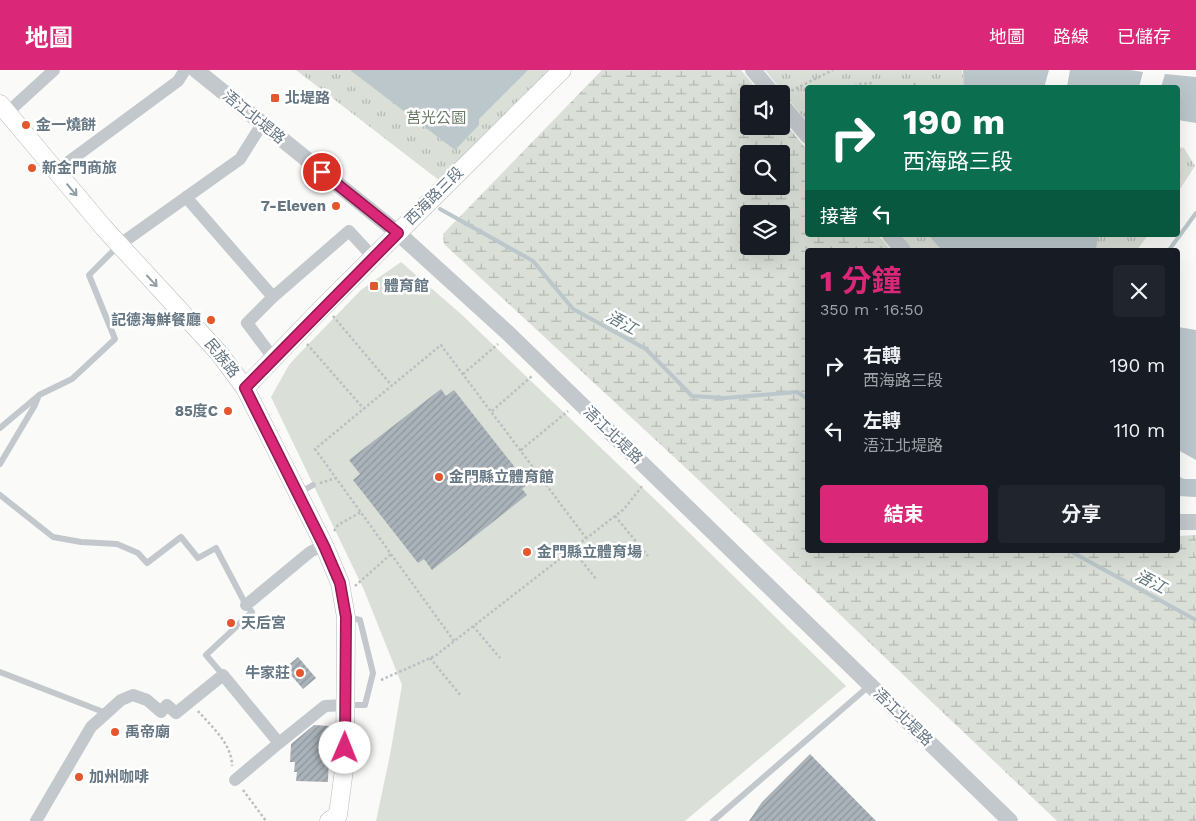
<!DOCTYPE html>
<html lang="zh-TW">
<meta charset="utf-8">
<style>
body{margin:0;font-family:"Work Sans","Noto Sans TC",sans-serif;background:#20242c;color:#f1f3f6;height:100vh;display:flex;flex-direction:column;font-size:19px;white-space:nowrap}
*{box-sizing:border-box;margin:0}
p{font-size:16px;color:#9ea1a6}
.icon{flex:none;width:28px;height:28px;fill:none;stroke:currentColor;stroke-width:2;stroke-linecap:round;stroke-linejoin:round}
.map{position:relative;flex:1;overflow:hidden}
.sheet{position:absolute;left:805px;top:178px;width:375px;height:305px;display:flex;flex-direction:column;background:#171b24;border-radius:5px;box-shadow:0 5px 20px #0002}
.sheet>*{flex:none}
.hud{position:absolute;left:805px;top:15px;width:375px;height:152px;border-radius:5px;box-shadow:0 5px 20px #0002;background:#0b6e4f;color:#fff;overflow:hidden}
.controls{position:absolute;left:740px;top:15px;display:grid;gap:10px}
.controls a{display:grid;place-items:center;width:50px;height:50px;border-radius:5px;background:#171b24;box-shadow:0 5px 20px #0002;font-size:25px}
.pin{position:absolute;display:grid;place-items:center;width:42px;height:42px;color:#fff;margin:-21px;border:2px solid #fff;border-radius:50%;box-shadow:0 1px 5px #0007}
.me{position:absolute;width:55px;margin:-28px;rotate:1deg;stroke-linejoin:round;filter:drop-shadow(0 0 4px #0008)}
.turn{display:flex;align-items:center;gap:18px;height:105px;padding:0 15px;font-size:22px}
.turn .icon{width:65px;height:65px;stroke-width:2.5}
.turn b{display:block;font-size:35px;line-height:42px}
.then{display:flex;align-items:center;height:48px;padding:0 15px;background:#0003;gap:10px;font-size:19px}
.round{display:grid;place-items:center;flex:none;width:52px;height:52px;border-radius:5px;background:#20242c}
.headline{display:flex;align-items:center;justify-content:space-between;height:85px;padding:0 15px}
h1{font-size:30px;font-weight:700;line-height:38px;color:#db2777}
.primary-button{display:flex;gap:10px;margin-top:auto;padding:10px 15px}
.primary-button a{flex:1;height:58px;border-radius:5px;background:#db2777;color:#fff;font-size:20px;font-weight:700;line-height:58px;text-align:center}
.primary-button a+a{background:#20242c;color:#f1f3f6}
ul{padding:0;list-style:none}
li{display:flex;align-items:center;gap:15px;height:65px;padding:0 15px}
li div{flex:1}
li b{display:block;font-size:19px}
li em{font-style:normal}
header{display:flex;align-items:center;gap:30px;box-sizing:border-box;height:70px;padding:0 25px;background:#db2777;color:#fff}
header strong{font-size:24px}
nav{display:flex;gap:28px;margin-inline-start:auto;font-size:18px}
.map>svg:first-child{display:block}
.grass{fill:url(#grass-tufts)}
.wetland{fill:url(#wetland-marsh);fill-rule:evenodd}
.garden{fill:#dadfd7}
.water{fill:#bbc7cb}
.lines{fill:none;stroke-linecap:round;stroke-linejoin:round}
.stream{stroke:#bbc7cb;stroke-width:4}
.building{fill:url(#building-hatch)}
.secondary-casing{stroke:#b3babf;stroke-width:19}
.path{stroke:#bbbfc2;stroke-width:2.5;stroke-dasharray:2.5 2.5;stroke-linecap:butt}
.service{stroke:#c3c8cc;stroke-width:6}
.minor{stroke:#c3c8cc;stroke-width:12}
.tertiary{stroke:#c3c8cc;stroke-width:16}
.secondary{stroke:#fff;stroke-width:18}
.oneway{stroke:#939fa8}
.route-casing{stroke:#8e194d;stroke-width:12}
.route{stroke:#db2777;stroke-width:9}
.poi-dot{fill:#e4572e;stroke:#fff;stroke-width:2}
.labels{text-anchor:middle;stroke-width:5;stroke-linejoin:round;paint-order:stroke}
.poi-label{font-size:15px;font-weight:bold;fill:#657683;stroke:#fff;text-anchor:start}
.street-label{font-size:15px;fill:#657683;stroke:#fff}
.park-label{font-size:15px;fill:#687a64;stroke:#fff}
.water-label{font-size:16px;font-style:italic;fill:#60757c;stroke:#fff}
</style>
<header>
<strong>地圖</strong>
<nav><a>地圖</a><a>路線</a><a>已儲存</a></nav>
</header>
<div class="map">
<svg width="1196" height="751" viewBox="0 0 1196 751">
<defs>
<pattern id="grass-tufts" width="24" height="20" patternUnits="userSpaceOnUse" patternTransform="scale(1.25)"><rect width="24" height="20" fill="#dadfd7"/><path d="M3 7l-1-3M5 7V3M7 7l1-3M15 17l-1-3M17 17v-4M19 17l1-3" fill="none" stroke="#b4b9b4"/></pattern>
<pattern id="wetland-marsh" width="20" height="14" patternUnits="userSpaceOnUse" patternTransform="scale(1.25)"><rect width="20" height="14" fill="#dadfd7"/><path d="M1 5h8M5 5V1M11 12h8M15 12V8" fill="none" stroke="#b4b9b4"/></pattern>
<pattern id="building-hatch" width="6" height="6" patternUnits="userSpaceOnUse" patternTransform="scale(1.25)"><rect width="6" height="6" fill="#aab3b9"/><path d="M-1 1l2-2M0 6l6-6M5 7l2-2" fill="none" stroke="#8e969c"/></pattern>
</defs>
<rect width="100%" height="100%" fill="#fafaf8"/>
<path class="grass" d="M 296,0 L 551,0 L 440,111 Z
M 765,0 L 962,0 L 965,17 L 808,18 L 807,52 Z
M 1178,77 L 1184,78 L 1195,96 L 1178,122 Z
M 900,165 L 1148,165 L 1137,180 L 912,180 Z"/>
<path class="wetland" d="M 602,0 L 741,0 L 761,24 L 749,24 L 749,56 L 781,56 L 781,48 L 807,80 L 808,165 L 878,165 L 891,180 L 808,180 L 808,480 L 1178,480 L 1178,466 L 1196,465 L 1196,751 L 1057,751 L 688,400 L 444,174 L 443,164 ZM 749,84 L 781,84 L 781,116 L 749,116 ZM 749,144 L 781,144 L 781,176 L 749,176 Z"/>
<path class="garden" d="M 401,192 L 461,244 L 669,443 L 846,616 L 685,751 L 376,751 L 390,685 L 402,615 L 364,520 L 271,327 L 289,295 L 298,285 L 361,220 Z"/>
<path class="water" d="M 350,0 L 528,0 L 479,49 L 479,55 L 455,80 Z
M 963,0 L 1049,0 L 1044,18 L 964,17 Z
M 1070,0 L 1130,0 L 1143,2 L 1139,17 L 1067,17 Z
M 1165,4 L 1196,7 L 1196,53 L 1178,50 L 1178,18 L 1161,17 Z
M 928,165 L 1098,165 L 1096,180 L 942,180 Z
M 1178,257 L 1196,260 L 1196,390 L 1178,380 Z
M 1178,406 L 1184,409 L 1196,409 L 1196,427 L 1178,426 Z"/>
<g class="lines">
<path class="stream" d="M 440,139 L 533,191 L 573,239 L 646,279 L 692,326 L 725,328 L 797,322 L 808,329
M 1169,180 L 1196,143
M 1068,480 L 1196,550"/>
</g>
<path class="building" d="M 441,319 L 446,326 L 454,320 L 528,414 L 522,419 L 527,425 L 432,500 L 424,489 L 418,493 L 353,410 L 360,404 L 349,390 Z
M 298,587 L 316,608 L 303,619 L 285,598 Z
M 314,655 L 330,656 L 328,712 L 296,711 L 297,702 L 294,702 L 295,692 L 290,692 L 291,674 Z
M 810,684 L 876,751 L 749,751 L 762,732 Z"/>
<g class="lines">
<g class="secondary-casing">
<path id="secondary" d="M 0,34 L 104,158 L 219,283 L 245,318 L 324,475 L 340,513 L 346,547 L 345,692 L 338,745 L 329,751
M 245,318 L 324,236 L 562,0"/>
</g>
<path class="path" d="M 914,13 L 916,18
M 850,18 L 860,14 L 873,13
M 787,23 L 833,0
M 333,246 L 392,316
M 307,274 L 364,339
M 463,304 L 498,274
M 492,341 L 532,306
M 521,380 L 568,341
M 320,413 L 336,408
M 615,446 L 648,486
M 334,461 L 338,455 L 361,442
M 572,479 L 597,510
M 355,516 L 391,484
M 473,556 L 500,588
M 454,571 L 315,379 L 441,275 L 586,468
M 430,588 L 461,626
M 381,610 L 435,586 L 624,439 L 643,415
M 198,641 C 212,657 232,674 232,696
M 243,720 L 266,751"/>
<path class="service" d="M 0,358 L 38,326
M 0,394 L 35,335 L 39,325 L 72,309 L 115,269 L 89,205 L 118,176
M 299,423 L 313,415
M 0,425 L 53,467 L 81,472 L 117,474 L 138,483 L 147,493 L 181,467 L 198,488 L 216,478 L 246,535 L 252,542 L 206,585 L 223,605
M 0,602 L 106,643
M 347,635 L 365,635 L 373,603 L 360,550 L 347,547
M 713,751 L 869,616"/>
<path class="minor" d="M 7,43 L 54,0
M 56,101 L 178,11 L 185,0
M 186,127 L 273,227 L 247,253 L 274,289
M 119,175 L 240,89 L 262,54
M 273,227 L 349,161 L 373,187
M 246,535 L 310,482 L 324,475
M 235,710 L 279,673
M 36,751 L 91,657 L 121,630 L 133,625 L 147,630 L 161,642 L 167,635 L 176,643 L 223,605 L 279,673 L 325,636 L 345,635"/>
<path class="tertiary" d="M 196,0 L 398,163 L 509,264 L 1010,751
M 753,0 L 773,24
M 781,34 L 808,66
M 890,165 L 903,180
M 1178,452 L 1196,452"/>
<use href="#secondary" class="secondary"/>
</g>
<defs><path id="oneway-shaft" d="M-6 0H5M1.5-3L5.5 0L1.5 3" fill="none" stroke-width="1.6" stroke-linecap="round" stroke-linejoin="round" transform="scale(1.25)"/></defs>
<g class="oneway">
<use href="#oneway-shaft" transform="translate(72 120) rotate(50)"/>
<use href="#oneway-shaft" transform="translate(152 211) rotate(47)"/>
</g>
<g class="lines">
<g class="route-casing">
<path id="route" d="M 322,102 L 398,163 L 245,318 L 324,476 L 340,513 L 346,547 L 345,678"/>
</g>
<use href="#route" class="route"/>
</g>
<g class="poi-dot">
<rect x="270" y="23" width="10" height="10" rx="2.5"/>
<circle cx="26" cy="55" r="5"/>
<circle cx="32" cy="98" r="5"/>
<circle cx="336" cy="136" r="5"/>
<rect x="369" y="211" width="10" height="10" rx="2.5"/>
<circle cx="211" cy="250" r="5"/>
<circle cx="228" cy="341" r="5"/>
<circle cx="439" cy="407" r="5"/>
<circle cx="527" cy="482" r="5"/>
<circle cx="231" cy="553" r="5"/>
<circle cx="300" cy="603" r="5"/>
<circle cx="115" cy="662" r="5"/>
<circle cx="79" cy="707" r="5"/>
</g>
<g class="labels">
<g class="poi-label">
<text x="285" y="33">北堤路</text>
<text x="36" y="60">金一燒餅</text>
<text x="42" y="103">新金門商旅</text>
<text x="326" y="141" text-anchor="end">7-Eleven</text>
<text x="384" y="221">體育館</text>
<text x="201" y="255" text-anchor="end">記德海鮮餐廳</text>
<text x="218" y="346" text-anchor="end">85度C</text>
<text x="449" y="412">金門縣立體育館</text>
<text x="537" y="487">金門縣立體育場</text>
<text x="241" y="558">天后宮</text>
<text x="290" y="608" text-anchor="end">牛家莊</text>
<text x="125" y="667">禹帝廟</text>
<text x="89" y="712">加州咖啡</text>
</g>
<g class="street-label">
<text transform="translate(254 47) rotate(39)" y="5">浯江北堤路</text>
<text transform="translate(434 126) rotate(-45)" y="5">西海路三段</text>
<text transform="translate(222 288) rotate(51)" y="5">民族路</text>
<text transform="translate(613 365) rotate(44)" y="5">浯江北堤路</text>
<text transform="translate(903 647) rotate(44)" y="5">浯江北堤路</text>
</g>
<g class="park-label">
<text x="436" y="53">莒光公園</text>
</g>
<g class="water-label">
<text transform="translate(622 252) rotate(29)" y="6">浯江</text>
<text transform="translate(1151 511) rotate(28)" y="6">浯江</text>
</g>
</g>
</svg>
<div class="controls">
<a><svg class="icon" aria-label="sound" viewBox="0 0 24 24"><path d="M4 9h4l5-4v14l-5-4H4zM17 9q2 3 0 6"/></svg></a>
<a><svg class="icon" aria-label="search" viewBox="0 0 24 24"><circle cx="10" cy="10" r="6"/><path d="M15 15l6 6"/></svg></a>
<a><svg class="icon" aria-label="layers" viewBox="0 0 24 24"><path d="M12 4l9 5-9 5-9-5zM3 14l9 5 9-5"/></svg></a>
</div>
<div class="pin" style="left:322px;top:102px;background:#d93025"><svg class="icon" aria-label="arrive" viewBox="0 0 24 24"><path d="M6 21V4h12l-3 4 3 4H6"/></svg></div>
<svg class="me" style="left:345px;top:678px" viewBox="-20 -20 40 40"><circle r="19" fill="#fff"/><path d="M0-13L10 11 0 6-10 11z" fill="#db2777"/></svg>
<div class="hud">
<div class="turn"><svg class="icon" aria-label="right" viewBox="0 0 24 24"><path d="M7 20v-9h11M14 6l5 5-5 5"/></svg><div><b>190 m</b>西海路三段</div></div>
<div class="then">接著<svg class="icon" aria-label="left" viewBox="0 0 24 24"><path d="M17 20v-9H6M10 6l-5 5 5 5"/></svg></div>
</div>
<section class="sheet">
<div class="headline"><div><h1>1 分鐘</h1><p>350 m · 16:50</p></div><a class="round"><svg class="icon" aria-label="close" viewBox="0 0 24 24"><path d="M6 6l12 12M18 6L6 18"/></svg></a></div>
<ul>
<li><svg class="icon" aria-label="right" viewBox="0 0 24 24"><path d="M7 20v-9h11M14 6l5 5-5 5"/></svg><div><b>右轉</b><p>西海路三段</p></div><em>190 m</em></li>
<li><svg class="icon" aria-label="left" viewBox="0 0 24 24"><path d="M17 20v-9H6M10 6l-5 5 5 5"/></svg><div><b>左轉</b><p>浯江北堤路</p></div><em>110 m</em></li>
</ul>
<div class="primary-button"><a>結束</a><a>分享</a></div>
</section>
</div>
